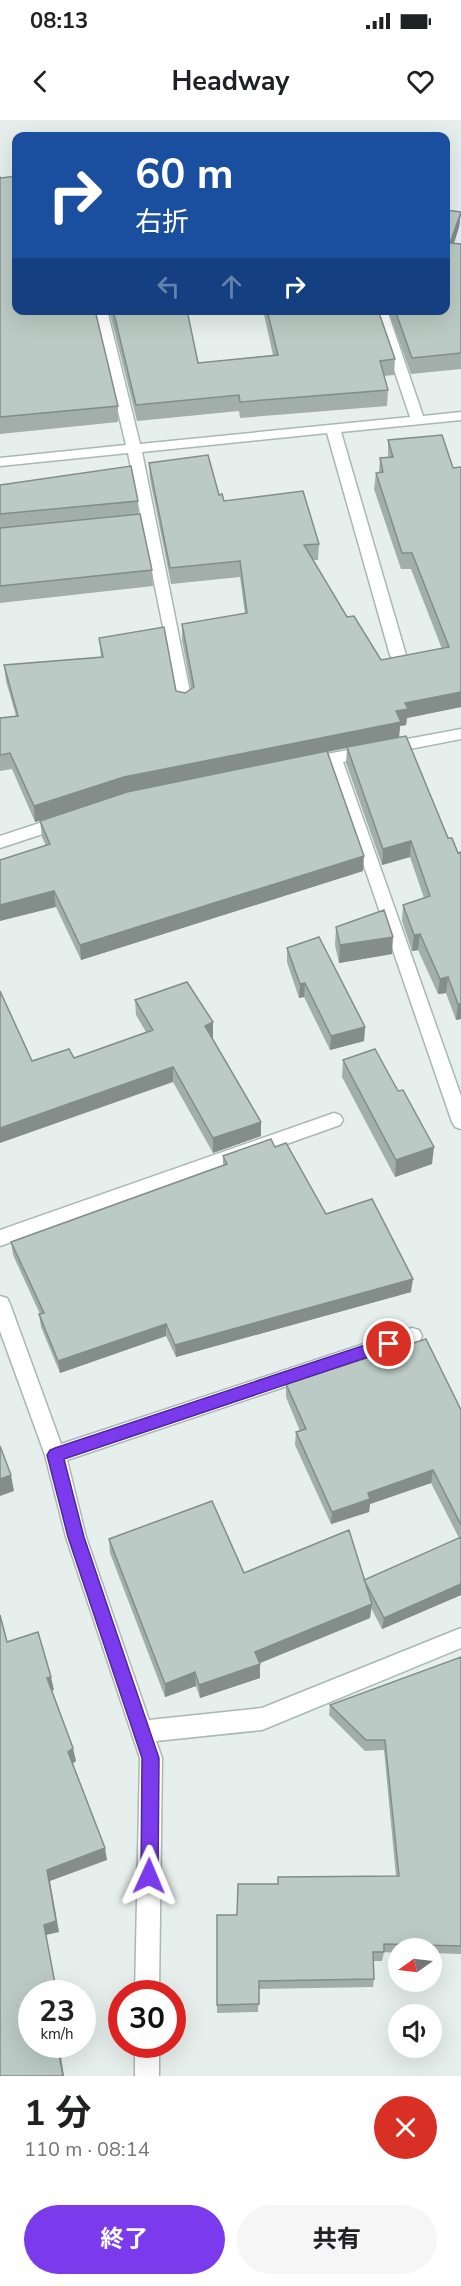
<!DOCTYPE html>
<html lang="ja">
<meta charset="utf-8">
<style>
body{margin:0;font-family:"Nunito Sans","Noto Sans JP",sans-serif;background:#f6f6f6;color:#202124;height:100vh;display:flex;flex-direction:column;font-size:22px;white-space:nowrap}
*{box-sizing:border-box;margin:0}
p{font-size:20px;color:#757577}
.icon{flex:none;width:33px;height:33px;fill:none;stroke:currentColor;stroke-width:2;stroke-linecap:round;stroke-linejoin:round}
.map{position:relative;height:1956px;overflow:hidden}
.side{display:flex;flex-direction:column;background:#fff;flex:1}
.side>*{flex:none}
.top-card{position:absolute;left:12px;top:12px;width:438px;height:183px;border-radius:12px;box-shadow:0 6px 24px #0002;background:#1a4fa0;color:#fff;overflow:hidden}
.needle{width:39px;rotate:256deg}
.controls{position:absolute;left:388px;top:1818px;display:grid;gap:12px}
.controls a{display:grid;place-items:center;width:54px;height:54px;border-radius:50%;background:#fff;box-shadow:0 6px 24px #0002;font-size:30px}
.speed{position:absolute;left:18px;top:1860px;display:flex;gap:12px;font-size:30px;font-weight:700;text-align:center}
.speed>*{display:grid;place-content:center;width:78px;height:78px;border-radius:50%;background:#fff;box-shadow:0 6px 24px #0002;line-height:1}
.speed small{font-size:15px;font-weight:400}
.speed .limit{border:9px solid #d22;background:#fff;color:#111}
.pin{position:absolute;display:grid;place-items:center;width:51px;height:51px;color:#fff;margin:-26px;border:3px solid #fff;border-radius:50%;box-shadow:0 2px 6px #0007}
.me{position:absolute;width:66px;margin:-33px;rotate:1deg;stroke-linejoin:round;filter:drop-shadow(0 0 4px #0008)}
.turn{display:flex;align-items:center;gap:21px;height:126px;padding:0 24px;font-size:27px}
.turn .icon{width:78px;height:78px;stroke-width:2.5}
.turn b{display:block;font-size:42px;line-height:51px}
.lanes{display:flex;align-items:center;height:57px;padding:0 24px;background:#0003;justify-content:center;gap:30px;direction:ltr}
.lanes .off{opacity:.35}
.round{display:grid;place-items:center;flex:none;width:63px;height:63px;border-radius:32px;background:#f6f6f6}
.overview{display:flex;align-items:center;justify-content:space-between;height:102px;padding:0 24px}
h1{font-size:36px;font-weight:700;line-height:45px}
.cta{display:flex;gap:12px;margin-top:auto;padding:12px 24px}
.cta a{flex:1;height:69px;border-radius:36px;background:#7c3aed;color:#fff;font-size:24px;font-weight:700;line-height:69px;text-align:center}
.cta a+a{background:#f6f6f6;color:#202124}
.status{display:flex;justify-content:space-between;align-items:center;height:42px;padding:0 30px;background:#fff;direction:ltr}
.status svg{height:16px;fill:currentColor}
header{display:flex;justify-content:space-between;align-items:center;height:78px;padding:0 24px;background:#fff;font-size:27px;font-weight:700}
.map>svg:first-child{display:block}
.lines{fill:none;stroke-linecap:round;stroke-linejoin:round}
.minor-casing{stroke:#a8b8b2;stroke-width:3}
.minor{fill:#fff;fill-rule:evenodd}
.wall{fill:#a1aea9}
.shaded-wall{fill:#838d89}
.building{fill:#bbcac4;stroke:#838d89;stroke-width:1.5}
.route{fill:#7c3aed;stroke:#51269a;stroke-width:1.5}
</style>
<div class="status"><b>08:13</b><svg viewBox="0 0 49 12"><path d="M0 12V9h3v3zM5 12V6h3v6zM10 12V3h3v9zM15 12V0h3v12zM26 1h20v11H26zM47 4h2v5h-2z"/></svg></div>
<header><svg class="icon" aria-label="back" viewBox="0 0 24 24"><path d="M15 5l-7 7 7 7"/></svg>Headway<svg class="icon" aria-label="heart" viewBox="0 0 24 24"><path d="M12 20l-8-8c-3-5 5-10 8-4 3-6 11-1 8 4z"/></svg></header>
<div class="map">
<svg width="461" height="1956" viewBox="0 0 461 1956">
<rect width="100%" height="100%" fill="#e6efeb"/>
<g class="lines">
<g class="minor-casing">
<path id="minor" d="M 94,190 L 107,190 L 140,324 L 410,297 L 374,190 L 387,190 L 423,296 L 461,292 L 461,300 L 341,312 L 406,535 L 403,539 L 393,539 L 390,535 L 327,313 L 142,332 L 192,582 L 184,587 L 179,586 L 128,333 L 0,346 L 0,338 L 126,325 Z
M 461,609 L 461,619 L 343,642 L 461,976 L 461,1009 L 455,1007 L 452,1002 L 329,644 L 306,649 L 298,643 L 300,639 Z
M 64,695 L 70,697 L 72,701 L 70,705 L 0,728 L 0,716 Z
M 334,993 L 340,995 L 343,1000 L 340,1005 L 0,1126 L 0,1110 Z
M 0,1176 L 7,1178 L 10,1184 L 61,1324 L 412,1208 L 419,1210 L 422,1216 L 419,1222 L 412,1224 L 67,1340 L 86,1417 L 149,1600 L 262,1588 L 461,1508 L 461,1528 L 262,1610 L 156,1621 L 162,1638 L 159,1874 L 135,1874 L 140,1638 L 66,1417 L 45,1335 L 0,1211 Z
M 135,1924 L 159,1924 L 159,1956 L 135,1956 Z"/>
</g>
<use href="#minor" class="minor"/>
</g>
<path class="wall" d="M 0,57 L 118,286 L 118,302 L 0,314 Z
M 446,90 L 461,92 L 459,107 L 454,123 L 461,124 L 461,249 L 411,254 L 388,190 L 446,190 Z
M 109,190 L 187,190 L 198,243 L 273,235 L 263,190 L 378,190 L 395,239 L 394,255 L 384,256 L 388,270 L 387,286 L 240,298 L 239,291 L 137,301 Z
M 442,315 L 461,587 L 407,598 L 406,605 L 400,606 L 399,617 L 406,616 L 461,899 L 456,900 L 446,873 L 438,874 L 418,830 L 412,831 L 402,801 L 403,785 L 424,778 L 410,737 L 382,745 L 346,643 L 347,628 L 328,632 L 363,751 L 81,840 L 56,787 L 46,726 L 42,717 L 40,701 L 125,673 L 35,702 L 12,649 L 0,651 L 0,598 L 16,596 L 6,561 L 4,545 L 101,537 L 99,518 L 176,571 L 185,573 L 191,569 L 182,520 L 182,504 L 245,494 L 240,457 L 171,464 L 150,359 L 149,343 L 219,375 L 224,381 L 319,424 L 318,440 L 313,440 L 347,497 L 381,540 L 442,529 L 411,449 L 401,449 L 374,369 L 376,353 L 379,352 L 380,338 L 388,338 L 388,320 Z
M 0,365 L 138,381 L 138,394 L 152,450 L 153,466 L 0,483 Z
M 336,807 L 392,834 L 339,843 L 335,825 Z
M 287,828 L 365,907 L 364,921 L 330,930 L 304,877 L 299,878 L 287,842 Z
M 135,880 L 213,917 L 212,918 L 261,1016 L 213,1033 L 173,962 L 32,941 L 74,938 L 146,912 L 136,895 Z
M 343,940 L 398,971 L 432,1044 L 395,1057 L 342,957 Z
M 275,1027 L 326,1094 L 411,1172 L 176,1237 L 166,1216 L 60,1253 L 41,1207 L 39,1194 L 40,1194 L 13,1135 L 11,1122 L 223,1046 L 223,1036 Z
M 286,1264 L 461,1290 L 461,1475 L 382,1509 L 371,1488 L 370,1498 L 260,1543 L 260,1558 L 200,1578 L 196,1566 L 165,1577 L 110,1433 L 109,1419 L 244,1453 L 364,1460 L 459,1418 L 431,1363 L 370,1384 L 369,1392 L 331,1404 L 295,1325 L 296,1312 L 300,1311 L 286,1277 Z
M 461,1537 L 461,1839 L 461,1834 L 432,1833 L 432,1828 L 399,1828 L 399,1833 L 384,1832 L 382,1841 L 373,1841 L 374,1859 L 373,1867 L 259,1869 L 258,1892 L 217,1893 L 217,1795 L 237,1795 L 278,1764 L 396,1756 L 384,1630 L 365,1631 L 329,1595 L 330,1585 Z"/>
<path class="shaded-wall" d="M 461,92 L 459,107 L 449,139 L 450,123 Z
M 461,572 L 461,587 L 407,598 L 406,605 L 400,606 L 399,617 L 125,673 L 35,702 L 34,686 L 124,657 L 396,591 L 405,583 Z
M 411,721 L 410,737 L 382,745 L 383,729 Z
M 364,736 L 363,751 L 81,840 L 80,825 Z
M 54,771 L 56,787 L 0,801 L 0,785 Z
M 420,814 L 418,830 L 412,831 L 414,815 Z
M 393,817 L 392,834 L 339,843 L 340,825 Z
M 448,857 L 446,873 L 438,874 L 440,859 Z
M 305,863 L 304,877 L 299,878 L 300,864 Z
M 458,884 L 461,884 L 461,899 L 456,900 Z
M 213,902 L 213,917 L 205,921 L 205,906 Z
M 365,907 L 364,921 L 330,930 L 331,916 Z
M 173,947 L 173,962 L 0,1023 L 0,1008 Z
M 261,1002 L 261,1016 L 213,1033 L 213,1018 Z
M 434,1027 L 432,1044 L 395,1057 L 396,1040 Z
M 413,1159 L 411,1172 L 176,1237 L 175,1225 Z
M 166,1204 L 166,1216 L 60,1253 L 58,1241 Z
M 433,1350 L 431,1363 L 370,1384 L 369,1392 L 331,1404 L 332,1392 L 368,1373 Z
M 11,1355 L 14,1371 L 0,1376 L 0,1359 Z
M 461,1464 L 461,1475 L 382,1509 L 384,1498 Z
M 372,1484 L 370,1498 L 255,1545 L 255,1532 Z
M 260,1544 L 260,1558 L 200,1578 L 199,1565 Z
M 195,1552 L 196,1566 L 165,1577 L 165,1564 Z
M 51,1557 L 54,1570 L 49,1572 L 47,1558 Z
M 73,1628 L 76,1641 L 71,1645 L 68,1632 Z
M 105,1728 L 107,1740 L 50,1761 L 59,1812 L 46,1815 L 57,1874 L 44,1805 L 47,1750 Z
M 57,1924 L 59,1924 L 64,1956 L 63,1956 Z"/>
<path class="building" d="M 16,56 L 16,190 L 95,190 L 118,286 L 0,297 L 0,57 L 1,58 Z
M 446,90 L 461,92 L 450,123 L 461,124 L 461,233 L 412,238 L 395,190 L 446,190 Z
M 113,190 L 187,190 L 198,243 L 278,235 L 267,190 L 378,190 L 395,239 L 380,241 L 388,270 L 240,282 L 239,275 L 136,285 Z
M 442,315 L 453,348 L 461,347 L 461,572 L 405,583 L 408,589 L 396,591 L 401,602 L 124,657 L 34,686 L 10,633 L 0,635 L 0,598 L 18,596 L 4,545 L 103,537 L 99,518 L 164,507 L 176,571 L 185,573 L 194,567 L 182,504 L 247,493 L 240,441 L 170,448 L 149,343 L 208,335 L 219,375 L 222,374 L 224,381 L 303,371 L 319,424 L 304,425 L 347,497 L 354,496 L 381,540 L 449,527 L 412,433 L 402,433 L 376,353 L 383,352 L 380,338 L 393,337 L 388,320 Z
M 131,346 L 138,381 L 0,394 L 0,365 Z
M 140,394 L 152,450 L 0,466 L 0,408 Z
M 406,616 L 448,718 L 452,718 L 458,733 L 461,732 L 461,884 L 458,884 L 448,857 L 440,859 L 420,814 L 414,815 L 403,785 L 430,776 L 411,721 L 383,729 L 347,627 Z
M 327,631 L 364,736 L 80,825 L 54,771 L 0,785 L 0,740 L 50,724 L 40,701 L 127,672 Z
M 384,790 L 393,817 L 340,825 L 336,807 Z
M 319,817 L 365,907 L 331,916 L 305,863 L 300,864 L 287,828 Z
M 187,862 L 213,902 L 205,906 L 261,1002 L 213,1018 L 173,947 L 0,1008 L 0,871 L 32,941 L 69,929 L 74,938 L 153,910 L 135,880 Z
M 375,929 L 398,971 L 403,970 L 434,1027 L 396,1040 L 343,940 Z
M 271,1019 L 275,1027 L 286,1023 L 326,1094 L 372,1079 L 413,1159 L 175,1225 L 166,1204 L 58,1241 L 39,1194 L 44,1193 L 11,1122 L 227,1044 L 223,1036 Z
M 426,1219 L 461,1290 L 461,1405 L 433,1350 L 368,1373 L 370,1379 L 332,1392 L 296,1312 L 306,1309 L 286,1264 Z
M 0,1326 L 11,1355 L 0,1359 Z
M 212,1381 L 244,1453 L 349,1410 L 372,1484 L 255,1532 L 260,1544 L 199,1565 L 195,1552 L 165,1564 L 109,1419 Z
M 461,1417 L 461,1464 L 384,1498 L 364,1460 Z
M 0,1495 L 7,1522 L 38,1512 L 51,1557 L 47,1558 L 73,1628 L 68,1632 L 105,1728 L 47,1750 L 56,1801 L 44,1805 L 57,1874 L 32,1874 L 32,1924 L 57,1924 L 63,1956 L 0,1956 Z
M 461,1537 L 461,1826 L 384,1824 L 384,1832 L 373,1832 L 374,1859 L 259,1861 L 259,1884 L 217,1885 L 217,1795 L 237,1795 L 238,1764 L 278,1764 L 278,1757 L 399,1756 L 385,1620 L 366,1620 L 330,1585 Z"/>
<path class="route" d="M 389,1217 L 397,1224 L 395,1228 L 64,1339 L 84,1417 L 159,1638 L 158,1756 L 155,1762 L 149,1764 L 143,1762 L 141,1756 L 142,1638 L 68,1417 L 47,1335 L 50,1330 L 55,1328 Z"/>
</svg>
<div class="controls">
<a><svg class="needle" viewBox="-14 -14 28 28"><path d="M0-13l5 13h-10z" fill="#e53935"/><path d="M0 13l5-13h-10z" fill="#757577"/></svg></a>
<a><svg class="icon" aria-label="sound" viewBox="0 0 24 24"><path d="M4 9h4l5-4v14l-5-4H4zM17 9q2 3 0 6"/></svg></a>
</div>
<div class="speed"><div>23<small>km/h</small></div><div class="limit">30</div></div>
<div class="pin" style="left:389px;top:1224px;background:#d93025"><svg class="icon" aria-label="arrive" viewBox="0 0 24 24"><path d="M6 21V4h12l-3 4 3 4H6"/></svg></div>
<svg class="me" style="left:149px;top:1756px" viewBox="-20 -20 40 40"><path d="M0-17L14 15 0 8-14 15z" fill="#7c3aed" stroke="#fff" stroke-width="4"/></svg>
<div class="top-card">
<div class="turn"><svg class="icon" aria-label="right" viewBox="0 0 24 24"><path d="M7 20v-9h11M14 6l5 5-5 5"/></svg><div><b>60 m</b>右折</div></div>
<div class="lanes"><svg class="icon off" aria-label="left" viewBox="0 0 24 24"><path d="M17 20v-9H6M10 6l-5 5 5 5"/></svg><svg class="icon off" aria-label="ahead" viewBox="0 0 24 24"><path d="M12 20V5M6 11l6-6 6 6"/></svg><svg class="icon" aria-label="right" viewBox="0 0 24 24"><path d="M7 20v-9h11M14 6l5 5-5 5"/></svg></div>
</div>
</div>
<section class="side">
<div class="overview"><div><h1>1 分</h1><p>110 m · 08:14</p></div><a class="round" style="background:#d93025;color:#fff"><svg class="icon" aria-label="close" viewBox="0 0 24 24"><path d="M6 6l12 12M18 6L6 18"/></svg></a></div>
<div class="cta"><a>終了</a><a>共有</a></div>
</section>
